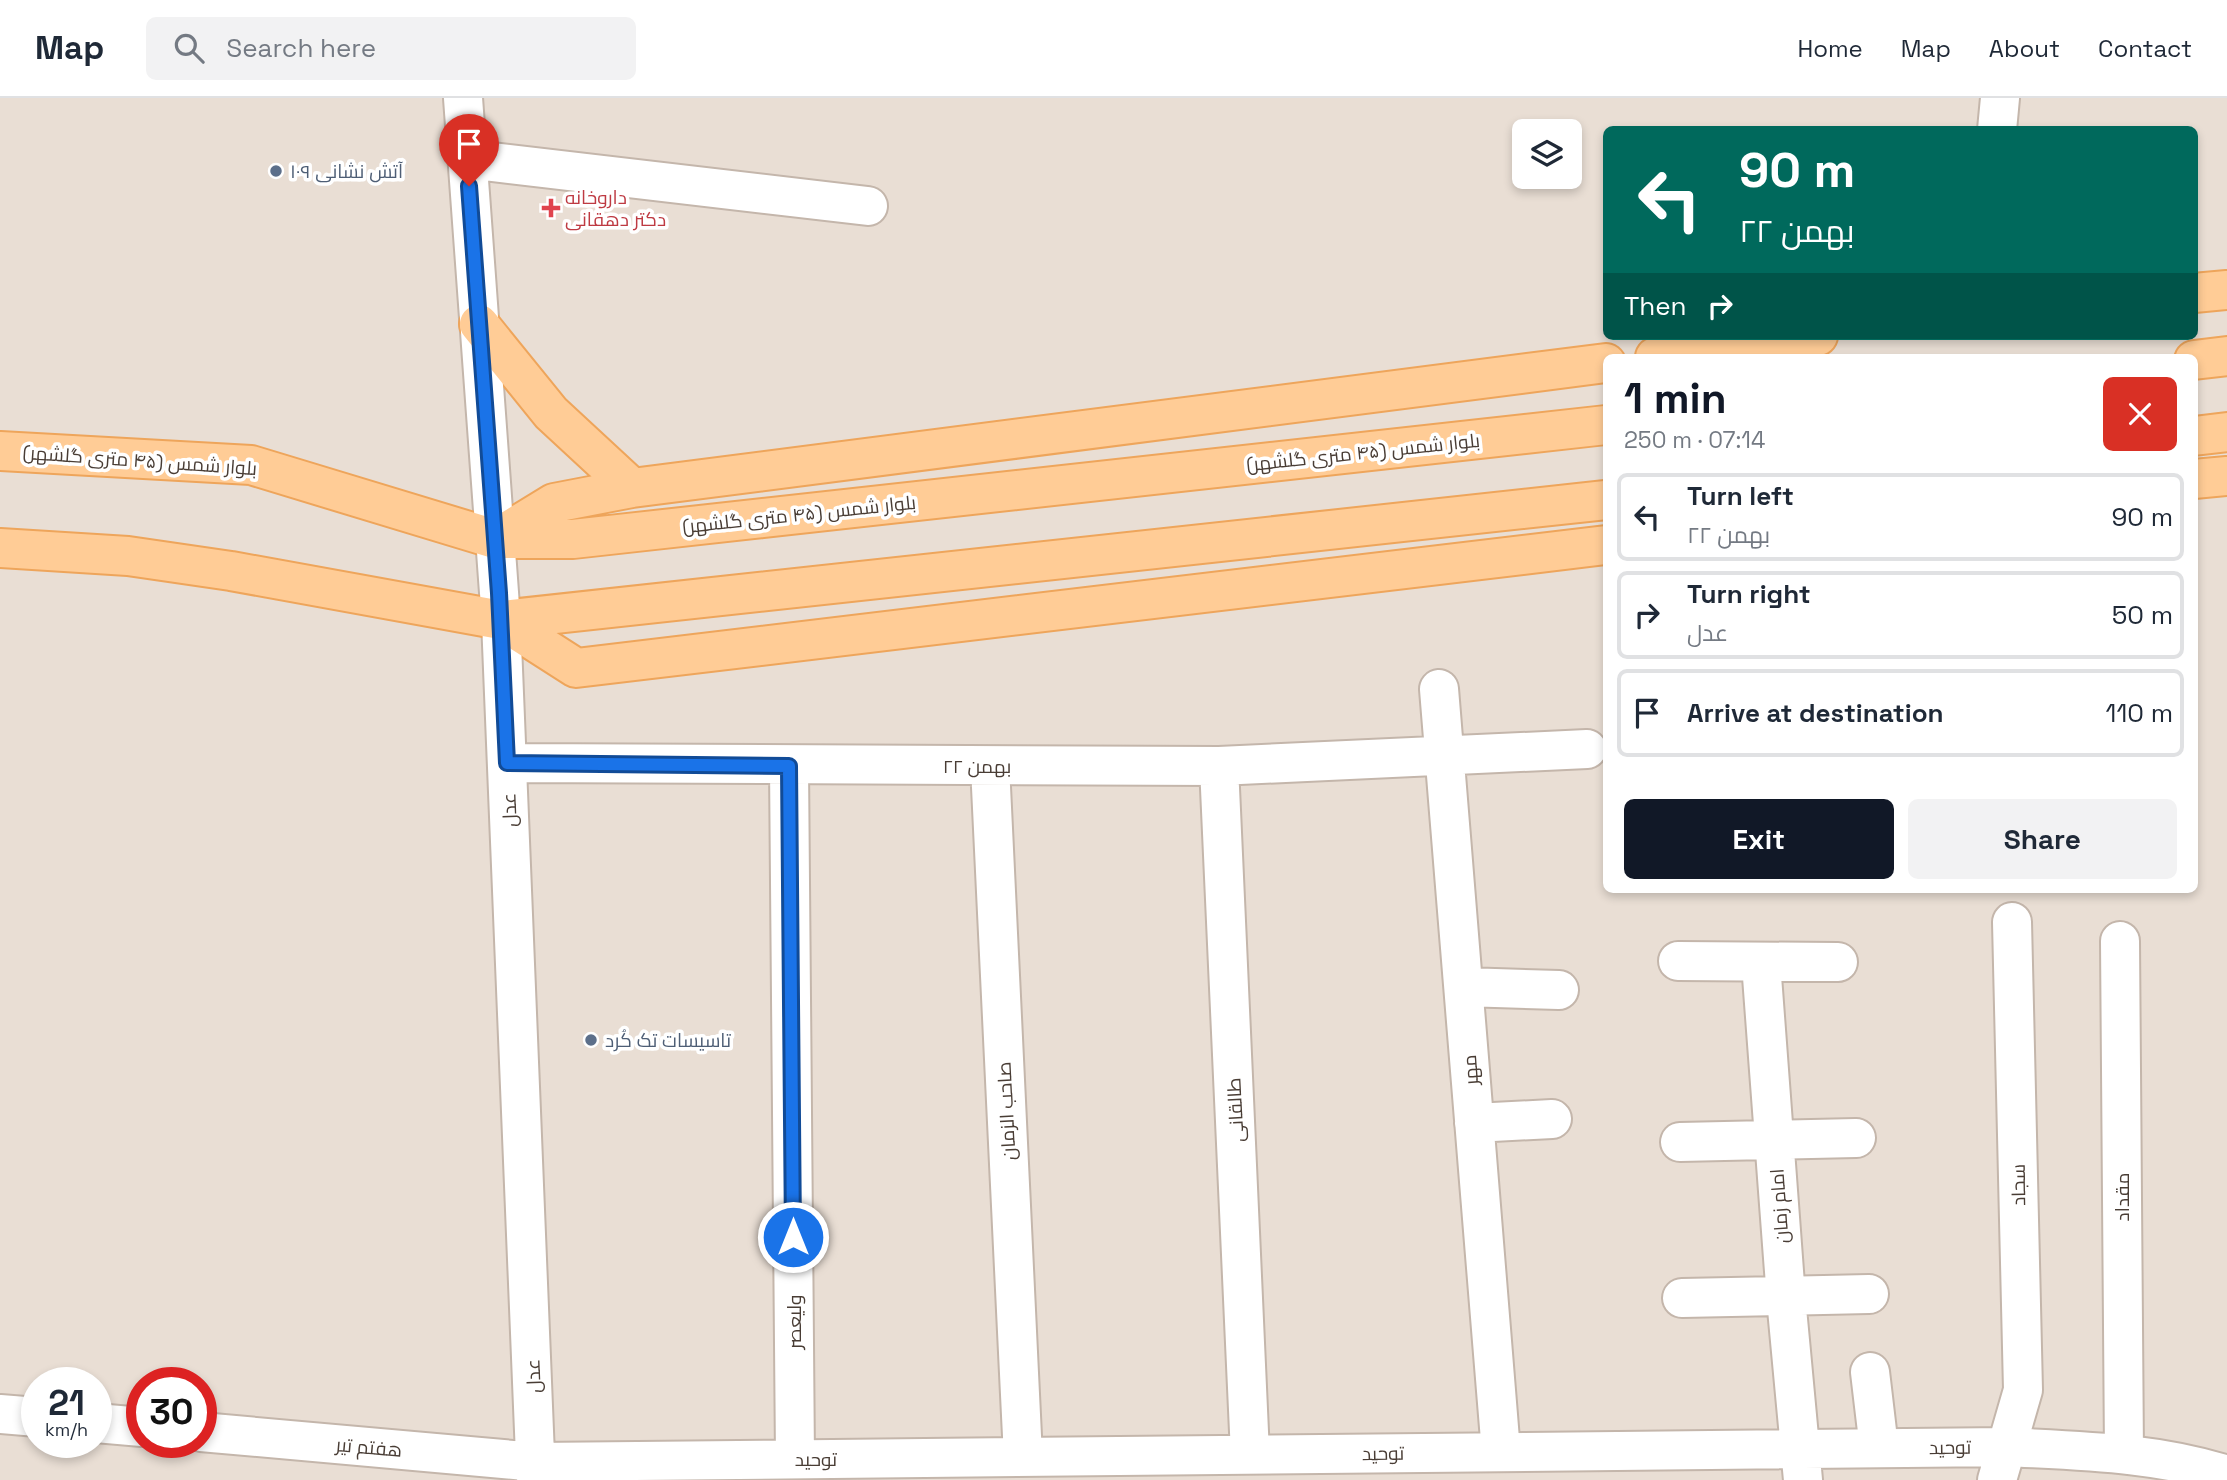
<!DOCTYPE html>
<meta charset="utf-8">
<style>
body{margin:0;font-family:"Space Grotesk",Cairo,sans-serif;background:#f2f2f3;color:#1f2937;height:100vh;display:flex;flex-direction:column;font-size:26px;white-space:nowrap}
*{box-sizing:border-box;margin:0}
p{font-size:23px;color:#747a83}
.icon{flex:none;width:38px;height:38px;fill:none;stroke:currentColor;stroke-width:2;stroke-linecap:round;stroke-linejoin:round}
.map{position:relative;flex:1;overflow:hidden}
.details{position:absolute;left:1603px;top:256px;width:595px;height:539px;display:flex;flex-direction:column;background:#fff;border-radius:10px;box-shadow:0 4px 10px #0003}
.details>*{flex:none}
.banner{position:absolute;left:1603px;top:28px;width:595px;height:214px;border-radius:10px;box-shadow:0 4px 10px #0003;background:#00695c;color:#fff;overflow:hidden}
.buttons{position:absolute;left:1512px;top:21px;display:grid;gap:14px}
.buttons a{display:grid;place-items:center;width:70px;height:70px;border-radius:10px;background:#fff;box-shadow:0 4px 10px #0003;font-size:35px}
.speed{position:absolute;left:21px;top:1269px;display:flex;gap:14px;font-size:35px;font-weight:700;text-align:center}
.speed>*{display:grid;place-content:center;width:91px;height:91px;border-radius:50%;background:#fff;box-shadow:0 4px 10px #0003;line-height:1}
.speed small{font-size:18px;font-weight:400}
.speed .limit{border:10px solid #d22;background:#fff;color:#111}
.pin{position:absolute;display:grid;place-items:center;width:60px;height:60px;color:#fff;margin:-72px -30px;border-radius:50% 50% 50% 0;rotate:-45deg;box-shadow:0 0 7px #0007}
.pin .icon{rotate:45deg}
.me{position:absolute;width:77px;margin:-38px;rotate:0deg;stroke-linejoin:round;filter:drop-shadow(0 0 5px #0008)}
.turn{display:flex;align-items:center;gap:24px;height:147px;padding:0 21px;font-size:32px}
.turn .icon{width:91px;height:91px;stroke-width:2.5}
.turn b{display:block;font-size:49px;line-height:60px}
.then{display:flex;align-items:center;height:66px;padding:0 21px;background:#0003;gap:14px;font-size:26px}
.round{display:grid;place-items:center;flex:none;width:74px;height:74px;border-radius:10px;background:#f2f2f3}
.headline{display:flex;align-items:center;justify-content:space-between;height:119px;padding:0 21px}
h1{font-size:42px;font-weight:600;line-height:52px;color:#111827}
.button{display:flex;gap:14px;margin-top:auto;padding:14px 21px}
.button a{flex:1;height:80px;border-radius:10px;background:#111827;color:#fff;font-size:28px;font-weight:600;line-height:80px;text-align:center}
.button a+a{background:#f2f2f3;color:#1f2937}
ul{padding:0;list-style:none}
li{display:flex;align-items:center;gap:21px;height:88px;margin:0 14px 10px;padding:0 7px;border:4px solid #e0e1e3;border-radius:10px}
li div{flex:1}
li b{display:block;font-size:26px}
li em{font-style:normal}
header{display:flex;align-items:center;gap:42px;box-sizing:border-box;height:98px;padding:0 35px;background:#fff;border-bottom:2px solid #e0e1e3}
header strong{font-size:33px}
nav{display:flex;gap:38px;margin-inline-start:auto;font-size:24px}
.search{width:490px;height:63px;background:#f2f2f3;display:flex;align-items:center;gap:18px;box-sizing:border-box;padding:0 24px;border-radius:10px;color:#747a83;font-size:26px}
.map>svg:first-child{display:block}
.residential{fill:#e9ded4;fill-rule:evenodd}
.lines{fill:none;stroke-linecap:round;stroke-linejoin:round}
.minor-casing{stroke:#c4b6ab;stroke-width:42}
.major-casing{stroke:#eea55b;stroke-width:42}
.minor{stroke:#fff;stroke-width:38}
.major{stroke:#ffcc96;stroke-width:38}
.route-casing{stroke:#114b97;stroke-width:18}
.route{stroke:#1a73e8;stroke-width:12}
.service-dot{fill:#5c6f8a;stroke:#fff;stroke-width:2.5}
.health-dot{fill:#e0444e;stroke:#fff;stroke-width:2.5}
.labels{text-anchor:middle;stroke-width:7;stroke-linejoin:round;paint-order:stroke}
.service-label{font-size:19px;fill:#4e5e75;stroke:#fff;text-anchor:start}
.health-label{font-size:19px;fill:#be3a42;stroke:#fff;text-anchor:start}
.street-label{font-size:19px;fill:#493d35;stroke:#fff}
</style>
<header>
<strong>Map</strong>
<div class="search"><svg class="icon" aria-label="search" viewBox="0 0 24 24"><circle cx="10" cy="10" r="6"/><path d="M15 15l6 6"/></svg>Search here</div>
<nav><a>Home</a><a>Map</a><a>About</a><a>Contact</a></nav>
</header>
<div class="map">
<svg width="2227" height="1382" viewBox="0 0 2227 1382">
<rect width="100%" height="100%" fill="#f5eee7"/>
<path class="residential" d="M 0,0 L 2227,0 L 2227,1382 L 0,1382 ZM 1606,32 L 2194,32 L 2194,238 L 1606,238 ZM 1524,33 L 1570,33 L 1570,79 L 1524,79 ZM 1606,259 L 2194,259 L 2194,791 L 1606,791 ZM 37,1284 L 96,1284 L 96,1344 L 37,1344 ZM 142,1284 L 201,1284 L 201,1344 L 142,1344 Z"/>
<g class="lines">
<g class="minor-casing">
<path id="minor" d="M 463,0 L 501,522 L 536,1382
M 1997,32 L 2000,0
M 467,61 L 868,108
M 1439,591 L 1501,1354
M 507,665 L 1219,668 L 1587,651
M 789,668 L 795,1361
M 990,668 L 1023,1359
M 1219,668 L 1250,1356
M 2120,843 L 2124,1356
M 1678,863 L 1838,864
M 1761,865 L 1786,1200 L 1803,1382
M 1464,889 L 1559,892
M 1474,1025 L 1552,1021
M 1680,1044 L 1856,1040
M 1682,1200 L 1869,1196
M 1870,1274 L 1879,1350
M 0,1316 L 37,1319
M 96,1325 L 142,1329
M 201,1334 L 536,1364 L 2007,1349 C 2081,1353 2156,1354 2227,1377
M 1997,1382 L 2023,1292 L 2012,824"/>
</g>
<g class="major-casing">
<path id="major" d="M 2194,195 L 2227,192
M 479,226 L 551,315 L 632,390
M 1655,259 L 1818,238
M 2194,262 L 2227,258
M 2194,338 L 2227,334
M 0,353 L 251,367 L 495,441 L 573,441 L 1606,327
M 2194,381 L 2227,378
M 495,441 L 554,405 L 632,390 L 1606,265
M 0,450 L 128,458 L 231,473 L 501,522 L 1606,402
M 501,522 L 576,570 L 1606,447"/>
</g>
<use href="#minor" class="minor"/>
<use href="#major" class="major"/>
</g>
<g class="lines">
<g class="route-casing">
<path id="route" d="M 469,88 L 499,495 L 507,665 L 789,668 L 793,1139"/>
</g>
<use href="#route" class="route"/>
</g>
<g class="service-dot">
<circle cx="276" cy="73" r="7"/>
<circle cx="591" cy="942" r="7"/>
</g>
<path class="health-dot" d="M547.5 99.5h7v7h7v7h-7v7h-7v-7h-7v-7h7z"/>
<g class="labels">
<g class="service-label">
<text x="290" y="80">آتش نشانی ۱۰۹</text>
<text x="605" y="949">تاسیسات تک کُرد</text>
</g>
<g class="health-label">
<text x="565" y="106">داروخانه<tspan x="565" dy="22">دکتر دهقانی</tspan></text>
</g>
<g class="street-label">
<text transform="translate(1363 354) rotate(-6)" y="7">بلوار شمس (۴۵ متری گلشهر)</text>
<text transform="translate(140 362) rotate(4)" y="7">بلوار شمس (۴۵ متری گلشهر)</text>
<text transform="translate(799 416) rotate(-6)" y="7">بلوار شمس (۴۵ متری گلشهر)</text>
<text x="977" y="675">۲۲ بهمن</text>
<text transform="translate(509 712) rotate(-92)" y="7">عدل</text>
<text transform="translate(1470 972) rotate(-94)" y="7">مهر</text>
<text transform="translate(1235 1012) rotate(-93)" y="7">طالقانی</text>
<text transform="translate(1006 1013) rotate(-93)" y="7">صاحب الزمان</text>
<text transform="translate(2018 1087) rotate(-91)" y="7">سجاد</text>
<text transform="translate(2122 1099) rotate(-90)" y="7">مقداد</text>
<text transform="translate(1779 1108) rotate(-94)" y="7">امام زمان</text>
<text transform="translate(794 1224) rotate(-90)" y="7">ولیعصر</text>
<text transform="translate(533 1278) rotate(-92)" y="7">عدل</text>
<text transform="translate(369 1349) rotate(5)" y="7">هفتم تیر</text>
<text transform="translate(1950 1349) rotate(-1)" y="7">توحید</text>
<text transform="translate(1383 1355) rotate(-1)" y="7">توحید</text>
<text x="816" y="1368">توحید</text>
</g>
</g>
</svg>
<div class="buttons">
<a><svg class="icon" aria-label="layers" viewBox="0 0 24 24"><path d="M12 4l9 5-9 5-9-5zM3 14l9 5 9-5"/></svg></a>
</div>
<div class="speed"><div>21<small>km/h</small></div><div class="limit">30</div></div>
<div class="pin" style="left:469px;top:88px;background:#d93025"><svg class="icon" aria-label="arrive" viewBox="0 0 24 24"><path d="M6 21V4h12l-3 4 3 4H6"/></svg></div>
<svg class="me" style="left:793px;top:1139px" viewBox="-20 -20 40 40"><circle r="17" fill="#1a73e8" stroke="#fff" stroke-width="3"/><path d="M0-11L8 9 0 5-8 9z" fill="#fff"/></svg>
<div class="banner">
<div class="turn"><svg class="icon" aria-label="left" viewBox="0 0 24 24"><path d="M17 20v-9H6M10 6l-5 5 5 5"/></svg><div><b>90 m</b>۲۲ بهمن</div></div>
<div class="then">Then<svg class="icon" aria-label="right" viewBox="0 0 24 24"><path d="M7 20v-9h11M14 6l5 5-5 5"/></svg></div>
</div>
<section class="details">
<div class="headline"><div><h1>1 min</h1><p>250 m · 07:14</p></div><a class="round" style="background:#d93025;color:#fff"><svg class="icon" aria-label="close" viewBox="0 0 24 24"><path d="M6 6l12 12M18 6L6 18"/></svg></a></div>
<ul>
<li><svg class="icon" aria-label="left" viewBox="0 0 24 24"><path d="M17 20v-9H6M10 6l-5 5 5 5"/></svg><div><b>Turn left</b><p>۲۲ بهمن</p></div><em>90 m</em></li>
<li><svg class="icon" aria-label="right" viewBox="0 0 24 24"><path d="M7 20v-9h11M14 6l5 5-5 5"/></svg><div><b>Turn right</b><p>عدل</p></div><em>50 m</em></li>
<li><svg class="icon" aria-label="arrive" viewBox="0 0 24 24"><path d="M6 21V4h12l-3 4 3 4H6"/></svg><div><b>Arrive at destination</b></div><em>110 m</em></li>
</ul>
<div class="button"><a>Exit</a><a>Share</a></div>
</section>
</div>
